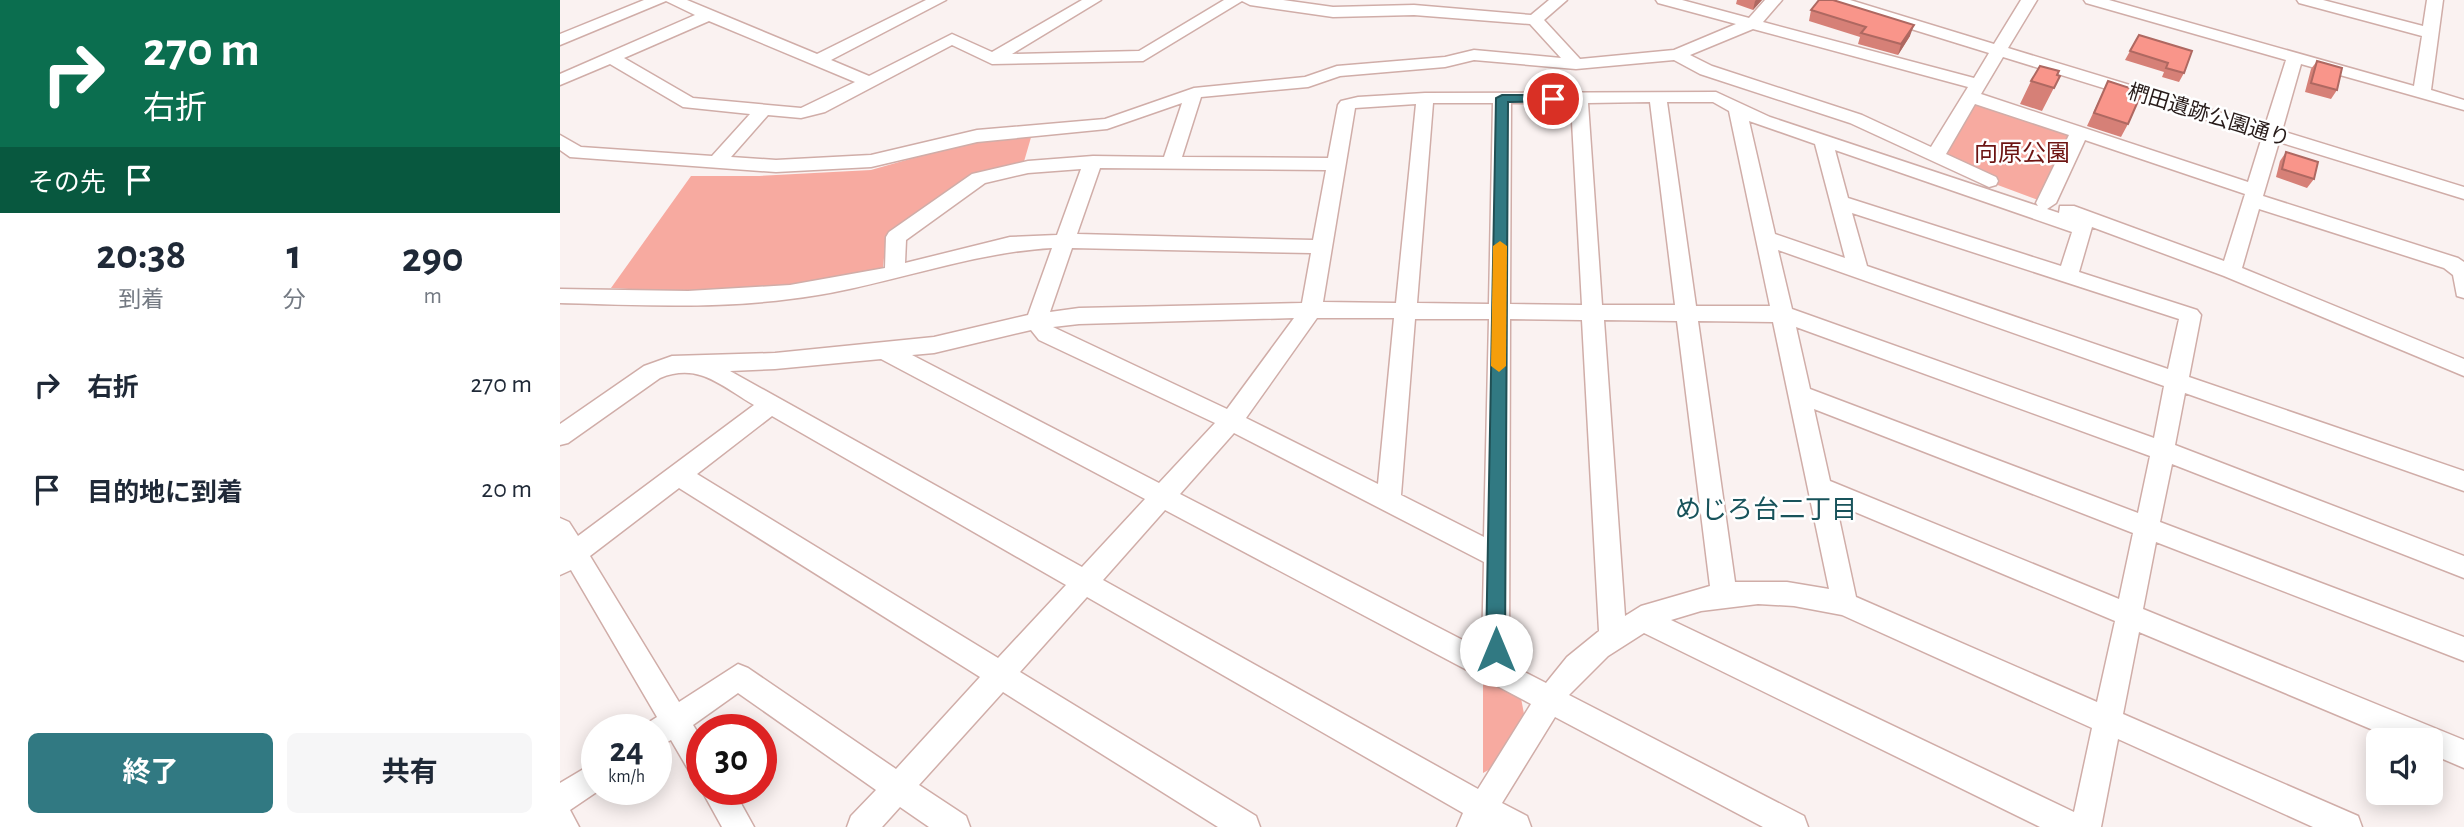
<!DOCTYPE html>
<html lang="ja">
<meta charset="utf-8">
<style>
body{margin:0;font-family:"Alegreya Sans","Noto Sans JP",sans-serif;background:#f6f6f7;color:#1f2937;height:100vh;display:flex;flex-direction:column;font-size:26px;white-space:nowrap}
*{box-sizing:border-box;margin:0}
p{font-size:23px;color:#747a83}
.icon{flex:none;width:38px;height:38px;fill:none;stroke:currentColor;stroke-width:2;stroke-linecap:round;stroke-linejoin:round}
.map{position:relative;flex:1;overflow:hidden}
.sheet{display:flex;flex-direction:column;background:#fff;width:560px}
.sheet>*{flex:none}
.guide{background:#0b6e4f;color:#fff;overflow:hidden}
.buttons{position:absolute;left:1806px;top:728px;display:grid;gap:14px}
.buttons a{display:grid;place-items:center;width:77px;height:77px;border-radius:10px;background:#fff;box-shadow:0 4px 18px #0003;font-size:35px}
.speed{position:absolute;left:21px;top:714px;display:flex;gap:14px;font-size:35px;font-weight:700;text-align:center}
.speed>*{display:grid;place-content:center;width:91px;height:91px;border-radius:50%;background:#fff;box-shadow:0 4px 18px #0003;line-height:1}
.speed small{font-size:18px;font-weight:400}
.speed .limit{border:10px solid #d22;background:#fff;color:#111}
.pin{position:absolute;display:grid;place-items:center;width:60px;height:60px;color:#fff;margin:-30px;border:4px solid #fff;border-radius:50%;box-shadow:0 2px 7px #0007}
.me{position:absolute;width:77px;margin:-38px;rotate:0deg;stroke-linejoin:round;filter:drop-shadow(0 0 5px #0008)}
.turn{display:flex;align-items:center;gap:24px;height:147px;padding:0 28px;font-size:32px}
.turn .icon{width:91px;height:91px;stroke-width:2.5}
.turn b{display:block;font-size:49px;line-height:60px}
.then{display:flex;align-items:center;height:66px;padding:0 28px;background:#0003;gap:14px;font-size:26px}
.eta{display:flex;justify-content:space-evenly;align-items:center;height:119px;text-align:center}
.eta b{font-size:42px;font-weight:700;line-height:49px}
.primary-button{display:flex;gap:14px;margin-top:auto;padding:14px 28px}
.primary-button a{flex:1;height:80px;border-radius:10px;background:#317982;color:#fff;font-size:28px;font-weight:700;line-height:80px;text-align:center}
.primary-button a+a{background:#f6f6f7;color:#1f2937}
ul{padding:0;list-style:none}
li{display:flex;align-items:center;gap:21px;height:105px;padding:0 28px}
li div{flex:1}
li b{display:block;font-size:26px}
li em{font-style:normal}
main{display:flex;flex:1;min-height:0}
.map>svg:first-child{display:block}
.green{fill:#f7aaa0}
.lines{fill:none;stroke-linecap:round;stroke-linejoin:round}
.minor-casing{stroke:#d0ada8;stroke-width:3}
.minor{fill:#fff;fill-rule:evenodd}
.wall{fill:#d68077}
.shaded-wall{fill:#ae6861}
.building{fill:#f9958a;stroke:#ae6861;stroke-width:2}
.route{fill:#317982;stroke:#204f54;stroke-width:2}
.slow{fill:#f59e0b}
.labels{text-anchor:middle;stroke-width:5;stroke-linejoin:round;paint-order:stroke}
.far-street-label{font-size:21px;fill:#271b19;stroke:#fff}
.park-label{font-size:24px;fill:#6d1513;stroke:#fff}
.neighbourhood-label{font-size:26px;fill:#18535b;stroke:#fff}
</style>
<main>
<section class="sheet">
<div class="guide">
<div class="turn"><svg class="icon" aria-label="right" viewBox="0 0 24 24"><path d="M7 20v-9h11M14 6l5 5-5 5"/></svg><div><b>270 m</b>右折</div></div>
<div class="then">その先<svg class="icon" aria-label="arrive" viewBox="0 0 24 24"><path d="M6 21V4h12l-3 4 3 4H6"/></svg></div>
</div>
<div class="eta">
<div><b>20:38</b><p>到着</p></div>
<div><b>1</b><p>分</p></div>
<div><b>290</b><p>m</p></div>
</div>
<ul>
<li><svg class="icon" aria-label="right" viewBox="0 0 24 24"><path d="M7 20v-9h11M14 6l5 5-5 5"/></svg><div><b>右折</b></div><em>270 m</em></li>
<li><svg class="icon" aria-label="arrive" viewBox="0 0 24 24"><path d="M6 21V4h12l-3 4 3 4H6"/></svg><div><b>目的地に到着</b></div><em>20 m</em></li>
</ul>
<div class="primary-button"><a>終了</a><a>共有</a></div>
</section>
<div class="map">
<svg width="1904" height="827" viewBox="0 0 1904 827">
<rect width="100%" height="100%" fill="#faf2f1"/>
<path class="green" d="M 1412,97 L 1520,132 L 1486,203 L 1435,184 L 1375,156 Z
M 472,134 L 463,165 L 416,175 L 326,237 L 323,268 L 233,285 L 121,292 L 51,288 L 131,176 L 199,176 L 311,170 L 413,141 Z
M 923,678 L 961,698 L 964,714 L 934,767 L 923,773 Z"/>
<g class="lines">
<g class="minor-casing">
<path id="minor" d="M 84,0 L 127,0 L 257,54 L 366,0 L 386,0 L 271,60 L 309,76 L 392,34 L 432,52 L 522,0 L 541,0 L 452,54 L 579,51 L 664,0 L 723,0 L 773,7 L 854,5 L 971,15 L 989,0 L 1007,0 L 984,20 L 1020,59 L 1114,50 L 1176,24 L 1098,3 L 1096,0 L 1122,0 L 1189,18 L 1205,0 L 1222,0 L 1203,22 L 1414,78 L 1429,53 L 1267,3 L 1265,0 L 1290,0 L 1434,44 L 1461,0 L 1477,0 L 1448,48 L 1705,126 L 1726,60 L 1526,3 L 1524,0 L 1549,0 L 1854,86 L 1862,36 L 1739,3 L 1737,0 L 1763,0 L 1863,26 L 1867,0 L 1883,0 L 1871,90 L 1904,100 L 1904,110 L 1741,64 L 1722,131 L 1904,187 L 1904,199 L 1719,142 L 1703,196 L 1898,258 L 1904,262 L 1904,298 L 1897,296 L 1893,275 L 1884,268 L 1699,209 L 1682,268 L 1904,359 L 1904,376 L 1664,276 L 1532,227 L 1519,272 L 1637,310 L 1641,315 L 1629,377 L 1904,471 L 1904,491 L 1625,393 L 1615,445 L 1904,556 L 1904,578 L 1612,464 L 1600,522 L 1904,637 L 1904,661 L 1596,542 L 1583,609 L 1904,740 L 1904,768 L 1871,754 L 1871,740 L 1837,740 L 1579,632 L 1563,714 L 1798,816 L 1802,827 L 1753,827 L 1558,739 L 1541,827 L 1480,827 L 1084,633 L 1048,656 L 1009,695 L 1244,816 L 1248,827 L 1203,827 L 995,717 L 942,803 L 967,816 L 971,827 L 897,827 L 903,813 L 527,597 L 460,672 L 696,816 L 700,827 L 658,827 L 443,692 L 359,785 L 406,816 L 410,827 L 369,827 L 340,807 L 322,827 L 287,827 L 291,816 L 316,790 L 178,693 L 133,725 L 142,739 L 142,780 L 132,776 L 111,740 L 96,748 L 96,730 L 84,730 L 86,724 L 97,717 L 11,570 L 0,575 L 0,518 L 9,522 L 18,536 L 194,405 C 161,386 139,362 100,378 L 8,443 L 0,445 L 0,424 L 84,366 L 112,356 L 215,353 L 374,337 L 468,315 L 492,248 C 403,253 319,289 230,299 C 154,309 76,305 0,303 L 0,289 L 128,291 L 230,285 L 325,268 L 326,237 L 329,232 L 412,174 L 468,161 L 533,156 L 604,157 L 622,103 L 547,129 L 417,142 L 311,167 L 216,172 L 10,157 L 0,150 L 0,135 L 21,147 L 152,156 L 190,114 L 123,107 L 50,64 L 0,85 L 0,74 L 135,15 L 106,1 L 0,45 L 0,34 ZM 682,1 L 690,5 L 773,17 L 854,15 L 970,24 L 1001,58 L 914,50 L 885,57 L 777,66 L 745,77 L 634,88 L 545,119 L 417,130 L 311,155 L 216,160 L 171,157 L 208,115 L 241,118 L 265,112 L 392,45 L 432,64 L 583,61 ZM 149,21 L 295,82 L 241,108 L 133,98 L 64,58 ZM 1193,29 L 1408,87 L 1371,147 L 1302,115 L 1152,66 L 1130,55 ZM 1443,57 L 1702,137 L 1688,182 L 1421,94 ZM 914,60 L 1016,69 L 1114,60 L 1140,74 L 1290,123 L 1429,187 L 1436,185 L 1438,181 L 1436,177 L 1386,154 L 1415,104 L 1509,135 L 1476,203 L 1478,206 L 1210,117 L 1156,92 L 865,93 L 798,97 L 781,101 L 778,105 L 768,158 L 622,157 L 641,97 L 748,87 L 780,76 L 885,67 ZM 1090,102 L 1115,305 L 1042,305 L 1028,103 ZM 1107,102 L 1153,102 L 1169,111 L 1210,306 L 1136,306 ZM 873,103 L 933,103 L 929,304 L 857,303 ZM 951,103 L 1011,103 L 1022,305 L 950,304 ZM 856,104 L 836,303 L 763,302 L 795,108 ZM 1189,121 L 1255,144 L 1285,258 L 1215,234 ZM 1525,140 L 1685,194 L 1664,261 L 1514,206 L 1500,206 L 1499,213 L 1487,209 L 1496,203 ZM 1275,150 L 1512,232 L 1501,266 L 1288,198 ZM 540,168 L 766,170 L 753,240 L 517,234 ZM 521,169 L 497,235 L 450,237 L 345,263 L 346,240 L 425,183 L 468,173 ZM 1292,213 L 1619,319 L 1608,369 L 1307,266 ZM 512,248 L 751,253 L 742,303 L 519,308 L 490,312 ZM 1218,250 L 1604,386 L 1594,438 L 1232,309 ZM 734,318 L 667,409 L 493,327 L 519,324 ZM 757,318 L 834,318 L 818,484 L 686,418 ZM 855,319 L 929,319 L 924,537 L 841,495 ZM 950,319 L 1022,320 L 1039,631 L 1007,657 L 986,683 L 949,664 ZM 1044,320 L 1117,321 L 1150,586 L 1081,606 L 1065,616 ZM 1138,321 L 1213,322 L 1269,589 L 1227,582 L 1175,582 ZM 1236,327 L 1590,456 L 1578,513 L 1250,389 ZM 471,330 L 479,340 L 655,423 L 599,483 L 352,355 L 374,353 ZM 321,359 L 585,499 L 522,567 L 170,371 L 215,369 ZM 1254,409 L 1573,533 L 1559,599 L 1270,481 ZM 212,416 L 506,585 L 438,658 L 137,474 ZM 674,433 L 924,562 L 922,650 L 620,494 ZM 119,488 L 420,677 L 336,769 L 188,668 L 178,664 L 119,702 L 30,556 ZM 1276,504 L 1555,621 L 1537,702 L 1296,597 ZM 605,510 L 971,704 L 918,789 L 543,580 ZM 1198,604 L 1234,606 L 1282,615 L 1532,728 L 1514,812 L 1111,620 L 1141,611 Z
M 37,761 L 37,789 L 41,789 L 10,810 L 19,827 L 0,827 L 0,783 Z
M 141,789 L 173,789 L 194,827 L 162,827 Z"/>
</g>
<use href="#minor" class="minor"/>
</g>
<path class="wall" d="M 1177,0 L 1202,0 L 1193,10 L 1176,4 Z
M 1251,10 L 1350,36 L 1338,55 L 1298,44 L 1300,37 L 1249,21 Z
M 1579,35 L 1624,73 L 1619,82 L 1602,77 L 1604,72 L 1565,60 Z
M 1757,61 L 1777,90 L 1771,99 L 1745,92 L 1751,69 Z
M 1497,75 L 1500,76 L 1482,111 L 1460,104 L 1471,81 Z
M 1548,81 L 1568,124 L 1561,137 L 1527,126 Z
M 1726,152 L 1754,179 L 1747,188 L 1716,177 L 1720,161 Z"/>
<path class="shaded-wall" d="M 1196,0 L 1202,0 L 1193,10 L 1195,1 Z
M 1354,25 L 1350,36 L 1338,55 L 1341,44 Z"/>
<path class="building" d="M 1259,0 L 1273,0 L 1354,25 L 1341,44 L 1301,33 L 1306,27 L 1251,10 Z
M 1579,35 L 1632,51 L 1624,73 L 1606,68 L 1608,63 L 1570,51 Z
M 1757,61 L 1782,68 L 1777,90 L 1751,83 Z
M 1480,66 L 1499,71 L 1497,75 L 1500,76 L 1494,88 L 1471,81 Z
M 1548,81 L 1582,92 L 1568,124 L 1534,113 Z
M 1726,152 L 1758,162 L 1754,179 L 1722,169 Z"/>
<path class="route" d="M 993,95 L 998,96 L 998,101 L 948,102 L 945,650 L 942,656 L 936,658 L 929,656 L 926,650 L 936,98 L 942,95 Z"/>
<path class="slow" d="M 940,241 L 947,246 L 946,366 L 939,372 L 931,366 L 933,246 Z"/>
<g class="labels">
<g class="far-street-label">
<text transform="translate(1649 115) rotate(17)" y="7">椚田遺跡公園通り</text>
</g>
<g class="park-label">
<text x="1462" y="161">向原公園</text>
</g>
<g class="neighbourhood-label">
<text x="1206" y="518">めじろ台二丁目</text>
</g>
</g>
</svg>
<div class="buttons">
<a><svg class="icon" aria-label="sound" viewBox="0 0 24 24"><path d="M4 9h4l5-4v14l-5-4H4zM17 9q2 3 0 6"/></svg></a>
</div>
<div class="speed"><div>24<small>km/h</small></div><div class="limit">30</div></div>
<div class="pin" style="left:993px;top:99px;background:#d93025"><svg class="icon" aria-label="arrive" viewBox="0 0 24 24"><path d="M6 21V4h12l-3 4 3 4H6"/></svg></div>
<svg class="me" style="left:936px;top:650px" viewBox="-20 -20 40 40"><circle r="19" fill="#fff"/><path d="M0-13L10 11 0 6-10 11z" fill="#317982"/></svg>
</div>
</main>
